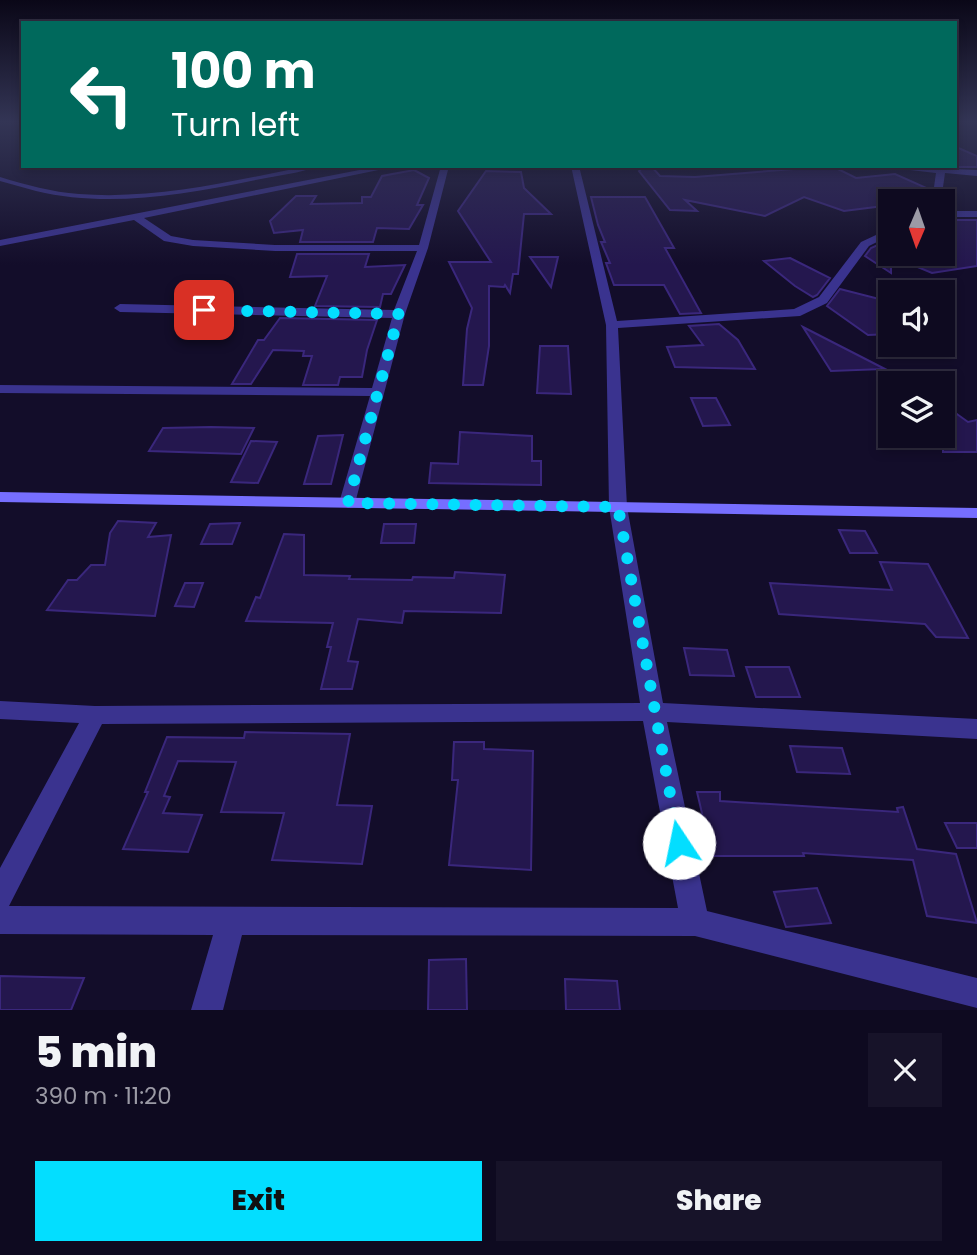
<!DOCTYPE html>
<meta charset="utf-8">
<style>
body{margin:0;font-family:Poppins,sans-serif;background:#171329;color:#f1f3f6;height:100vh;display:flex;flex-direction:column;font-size:26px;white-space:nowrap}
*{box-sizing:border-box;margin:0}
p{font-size:23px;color:#9b9aa5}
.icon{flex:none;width:38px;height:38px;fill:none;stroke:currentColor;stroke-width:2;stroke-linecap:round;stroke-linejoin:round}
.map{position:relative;height:1010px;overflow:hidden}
.sheet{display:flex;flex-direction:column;background:#0e0a20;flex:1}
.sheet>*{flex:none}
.banner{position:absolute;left:21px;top:21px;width:936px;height:147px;border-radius:0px;box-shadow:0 4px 10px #0003,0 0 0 2px #2e2b3e;background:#00695c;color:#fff;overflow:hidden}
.needle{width:46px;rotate:182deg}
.controls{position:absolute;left:878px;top:189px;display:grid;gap:14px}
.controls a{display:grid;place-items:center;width:77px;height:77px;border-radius:0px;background:#0e0a20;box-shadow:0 4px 10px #0003,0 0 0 2px #2e2b3e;font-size:35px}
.pin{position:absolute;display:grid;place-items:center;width:60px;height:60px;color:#fff;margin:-30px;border-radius:14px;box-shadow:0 4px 10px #0006}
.me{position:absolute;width:77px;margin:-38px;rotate:349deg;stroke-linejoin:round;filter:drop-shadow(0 0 5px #0008)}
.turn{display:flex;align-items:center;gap:24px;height:147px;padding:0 35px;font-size:32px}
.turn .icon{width:91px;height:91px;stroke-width:2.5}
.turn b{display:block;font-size:49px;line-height:60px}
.round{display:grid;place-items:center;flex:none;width:74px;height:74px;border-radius:0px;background:#171329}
.head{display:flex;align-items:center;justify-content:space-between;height:119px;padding:0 35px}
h1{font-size:42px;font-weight:800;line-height:52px}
.button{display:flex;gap:14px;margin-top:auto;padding:14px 35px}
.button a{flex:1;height:80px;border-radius:0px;background:#03deff;color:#111;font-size:28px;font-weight:800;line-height:80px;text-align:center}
.button a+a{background:#171329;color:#f1f3f6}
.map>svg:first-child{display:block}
.building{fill:#24174e;stroke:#3a277c;stroke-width:2}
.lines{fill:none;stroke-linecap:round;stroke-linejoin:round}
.lane{fill:#3a338f;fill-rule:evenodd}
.street{fill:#3a338f;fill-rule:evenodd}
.secondary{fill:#766eff;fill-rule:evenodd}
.route{stroke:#03deff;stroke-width:12;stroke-dasharray:0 21.6}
</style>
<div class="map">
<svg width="977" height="1010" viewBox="0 0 977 1010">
<rect width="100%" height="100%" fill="#130d2a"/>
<path class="building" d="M 956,147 L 977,156 L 977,167 L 956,167 Z
M 644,166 L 651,166 L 660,176 L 695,177 L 832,166 L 856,178 L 895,174 L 931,190 L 930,199 L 891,201 L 891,205 L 844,211 L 804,197 L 765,216 L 685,200 L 697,211 L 670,210 L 639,171 Z
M 414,170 L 429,178 L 417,205 L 423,205 L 409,229 L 377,228 L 373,242 L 300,242 L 303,230 L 274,233 L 270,221 L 296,196 L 316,196 L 311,204 L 362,203 L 362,197 L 371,197 L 382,176 Z
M 486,171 L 521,172 L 524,188 L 551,214 L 524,214 L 518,274 L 513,274 L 510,293 L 505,285 L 504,287 L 489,286 L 489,346 L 483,385 L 463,385 L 467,329 L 472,308 L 449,262 L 491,262 L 458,211 Z
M 591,197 L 645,197 L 674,248 L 665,248 L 701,313 L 680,314 L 664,285 L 614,285 L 606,263 L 610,263 L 601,242 L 605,242 L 598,225 Z
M 943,220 L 977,220 L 977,266 L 932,273 L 891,256 L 891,273 L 865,256 L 871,248 L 880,244 L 891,244 L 891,254 L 943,254 Z
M 297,254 L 369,254 L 365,267 L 405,265 L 391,294 L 383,294 L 380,307 L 315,306 L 327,276 L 290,277 Z
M 530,257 L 558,257 L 551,287 Z
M 790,258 L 830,278 L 817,295 L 813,297 L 795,286 L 764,261 Z
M 840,289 L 891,302 L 891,334 L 868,335 L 827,306 Z
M 280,318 L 377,320 L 367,350 L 362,377 L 340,377 L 338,385 L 303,385 L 312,356 L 303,356 L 304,351 L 273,350 L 251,384 L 232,384 L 258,340 L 264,340 Z
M 719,324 L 738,340 L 755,369 L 675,367 L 667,347 L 703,345 L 689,326 Z
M 803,327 L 885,369 L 831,371 Z
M 540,346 L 568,346 L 571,394 L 537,393 Z
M 691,398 L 716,398 L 730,425 L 703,426 Z
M 943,404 L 968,422 L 977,420 L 977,452 L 943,452 Z
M 163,428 L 211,427 L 254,428 L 241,454 L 149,451 Z
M 460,432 L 532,436 L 532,461 L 541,461 L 541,485 L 429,483 L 431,463 L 458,464 Z
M 343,435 L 331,484 L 304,484 L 318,436 Z
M 251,441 L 277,442 L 258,483 L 231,482 Z
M 118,521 L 156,523 L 148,537 L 171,535 L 155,616 L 47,610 L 68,580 L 77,580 L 91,565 L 105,565 L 110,533 Z
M 240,523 L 232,544 L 201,544 L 210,524 Z
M 384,524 L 416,524 L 414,543 L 381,543 Z
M 839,530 L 865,531 L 877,553 L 850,553 Z
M 284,534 L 304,535 L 304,575 L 350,576 L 349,579 L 412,580 L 413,577 L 454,578 L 455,572 L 505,575 L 501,613 L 404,611 L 402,623 L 358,619 L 348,661 L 358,662 L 352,689 L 321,689 L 331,647 L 327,647 L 333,623 L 246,621 L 256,597 L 260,598 Z
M 880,562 L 928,564 L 968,638 L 936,637 L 925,624 L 779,614 L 770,583 L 892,590 Z
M 185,583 L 203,583 L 194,607 L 175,606 Z
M 684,648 L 727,650 L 734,676 L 690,675 Z
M 746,667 L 789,667 L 800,697 L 756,697 Z
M 245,732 L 350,734 L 337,805 L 372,806 L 362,864 L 272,860 L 284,813 L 221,812 L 236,762 L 178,761 L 164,796 L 170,797 L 163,813 L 202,815 L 188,852 L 123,849 L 148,792 L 145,792 L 167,737 L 244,738 Z
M 454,742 L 484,742 L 484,749 L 533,751 L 531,870 L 449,865 L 458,780 L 452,780 Z
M 790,746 L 842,748 L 850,774 L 797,772 Z
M 697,792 L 720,792 L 720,801 L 898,812 L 897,808 L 903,807 L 917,849 L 956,854 L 977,923 L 927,916 L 913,860 L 803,853 L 804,856 L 712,856 Z
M 945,823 L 977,823 L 977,848 L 957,848 Z
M 817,888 L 831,923 L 786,927 L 774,892 Z
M 466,959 L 467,1010 L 428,1010 L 429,960 Z
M 0,976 L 84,978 L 71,1010 L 0,1010 Z
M 565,979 L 617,981 L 620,1010 L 566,1010 Z"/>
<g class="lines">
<path class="lane" d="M 308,166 L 319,166 C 298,174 273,176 251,181 C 182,195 106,208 36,191 C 24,188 12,184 0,181 L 0,177 C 26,185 52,192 79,194 C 156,200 233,181 308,166 Z"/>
<path class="street" d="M 380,166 L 398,166 L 144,218 L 171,236 L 193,240 L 275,245 L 419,245 L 441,166 L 449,166 L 428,248 L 405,314 L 354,507 L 348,508 L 339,503 L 370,396 L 0,393 L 0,385 L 372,388 L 392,318 L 120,312 L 114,308 L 120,304 L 394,310 L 417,251 L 275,251 L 193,246 L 164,241 L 134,220 L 0,246 L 0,240 Z
M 571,166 L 579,166 L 617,321 L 794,309 L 819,297 L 861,242 L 891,228 L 891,235 L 869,246 L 827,303 L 800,316 L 618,328 L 627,507 L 663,703 L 977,719 L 977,739 L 667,722 L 707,911 L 977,978 L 977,1008 L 695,936 L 242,935 L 223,1010 L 191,1010 L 213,935 L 0,934 L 0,868 L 79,723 L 0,719 L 0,701 L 95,706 L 640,703 L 609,507 L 606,325 ZM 643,721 L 678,908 L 9,906 L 102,724 Z
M 875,166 L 977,170 L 977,176 L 945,173 L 941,201 L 932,201 L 936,173 Z
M 943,211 L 977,211 L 977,217 L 943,217 Z"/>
<path class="secondary" d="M 0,492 L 977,508 L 977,518 L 0,502 Z"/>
</g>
<linearGradient id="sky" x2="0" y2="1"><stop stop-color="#0a0717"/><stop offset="0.46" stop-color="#333555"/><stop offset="1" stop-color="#333555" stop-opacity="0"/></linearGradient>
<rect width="977" height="265" fill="url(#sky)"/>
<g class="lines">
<path class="route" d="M 204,310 L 399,314 L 348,503 L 618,507 L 679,843"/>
</g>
</svg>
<div class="controls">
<a><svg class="needle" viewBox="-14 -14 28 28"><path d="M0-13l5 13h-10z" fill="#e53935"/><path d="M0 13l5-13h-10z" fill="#9b9aa5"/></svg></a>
<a><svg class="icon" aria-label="sound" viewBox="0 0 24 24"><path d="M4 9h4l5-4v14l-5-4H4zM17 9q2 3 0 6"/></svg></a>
<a><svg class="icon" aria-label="layers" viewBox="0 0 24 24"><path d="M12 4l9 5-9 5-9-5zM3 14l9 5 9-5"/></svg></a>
</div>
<div class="pin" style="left:204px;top:310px;background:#d93025"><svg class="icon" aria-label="arrive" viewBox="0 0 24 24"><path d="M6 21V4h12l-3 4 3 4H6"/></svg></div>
<svg class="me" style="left:679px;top:843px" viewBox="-20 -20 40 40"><circle r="19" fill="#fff"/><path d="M0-13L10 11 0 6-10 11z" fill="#03deff"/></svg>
<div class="banner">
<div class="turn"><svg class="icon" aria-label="left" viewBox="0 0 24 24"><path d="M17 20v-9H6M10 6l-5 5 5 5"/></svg><div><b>100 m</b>Turn left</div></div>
</div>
</div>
<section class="sheet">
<div class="head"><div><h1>5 min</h1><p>390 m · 11:20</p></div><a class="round"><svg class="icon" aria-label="close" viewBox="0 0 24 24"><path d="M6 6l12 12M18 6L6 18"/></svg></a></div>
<div class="button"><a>Exit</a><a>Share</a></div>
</section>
